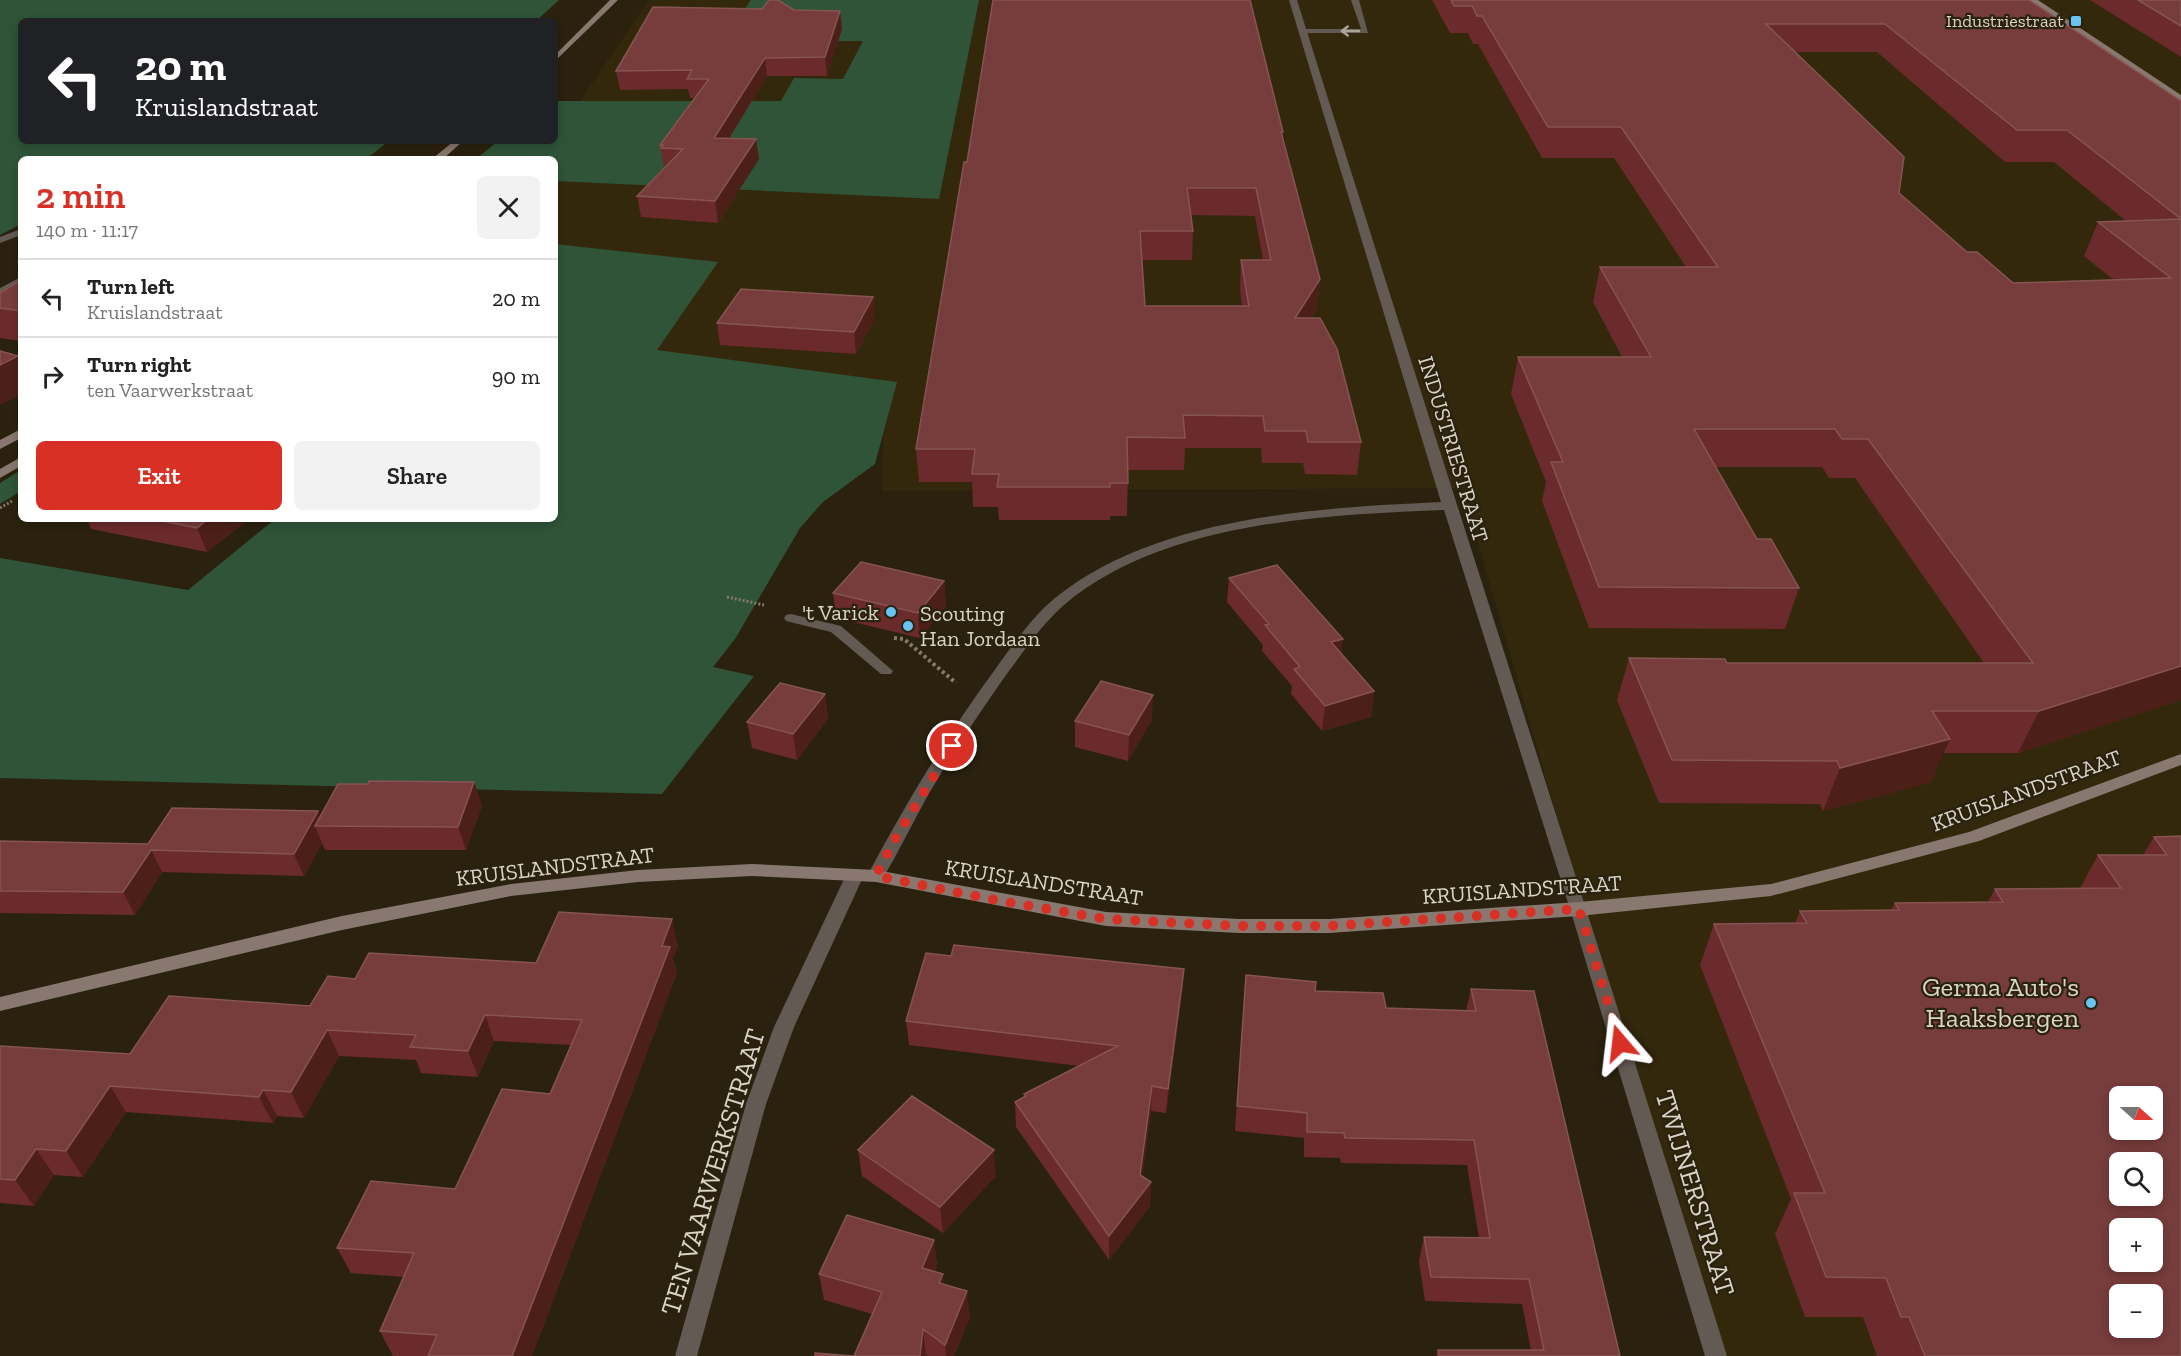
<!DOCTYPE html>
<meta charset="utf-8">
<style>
body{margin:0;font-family:"Zilla Slab",serif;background:#f2f2f2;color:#222;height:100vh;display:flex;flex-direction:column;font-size:22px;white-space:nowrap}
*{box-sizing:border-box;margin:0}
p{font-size:20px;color:#767676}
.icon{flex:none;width:33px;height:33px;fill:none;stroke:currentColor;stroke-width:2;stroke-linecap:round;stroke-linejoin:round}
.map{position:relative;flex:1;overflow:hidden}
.side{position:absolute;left:18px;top:156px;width:540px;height:366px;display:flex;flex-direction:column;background:#fff;border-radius:9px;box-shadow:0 3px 9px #0003}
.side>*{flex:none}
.guide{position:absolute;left:18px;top:18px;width:540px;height:126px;border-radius:9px;box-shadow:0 3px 9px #0003;background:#202124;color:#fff;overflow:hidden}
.needle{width:39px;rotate:111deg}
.controls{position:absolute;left:2109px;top:1086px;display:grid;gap:12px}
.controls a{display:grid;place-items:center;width:54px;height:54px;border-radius:9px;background:#fff;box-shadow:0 3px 9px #0003;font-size:30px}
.pin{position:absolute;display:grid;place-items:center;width:51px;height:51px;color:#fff;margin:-26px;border:3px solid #fff;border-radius:50%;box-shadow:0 2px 6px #0007}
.me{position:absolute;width:66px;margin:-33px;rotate:343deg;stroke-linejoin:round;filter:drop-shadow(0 0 4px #0008)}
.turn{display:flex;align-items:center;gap:21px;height:126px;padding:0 18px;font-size:27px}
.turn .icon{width:78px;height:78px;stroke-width:2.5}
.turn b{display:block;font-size:42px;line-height:51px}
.round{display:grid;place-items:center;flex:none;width:63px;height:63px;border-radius:9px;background:#f2f2f2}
.head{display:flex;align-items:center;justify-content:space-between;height:102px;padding:0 18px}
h1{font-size:36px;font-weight:600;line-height:45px;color:#d93025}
.button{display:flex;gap:12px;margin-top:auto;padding:12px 18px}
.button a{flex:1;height:69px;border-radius:9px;background:#d93025;color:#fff;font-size:24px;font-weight:600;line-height:69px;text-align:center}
.button a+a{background:#f2f2f2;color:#222}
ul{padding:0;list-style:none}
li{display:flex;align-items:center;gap:18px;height:78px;padding:0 18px;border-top:2px solid #e0e0e0}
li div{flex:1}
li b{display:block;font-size:22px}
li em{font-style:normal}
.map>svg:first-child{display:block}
.built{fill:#33280c;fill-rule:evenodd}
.green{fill:#2f5438}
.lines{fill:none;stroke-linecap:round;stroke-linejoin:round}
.path-far1{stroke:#827b6b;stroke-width:3;stroke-dasharray:2 2;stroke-linecap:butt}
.path{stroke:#827b6b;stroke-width:4;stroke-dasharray:3 3;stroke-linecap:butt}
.lane{fill:#635a54;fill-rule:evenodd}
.street{fill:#635a54;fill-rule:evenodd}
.secondary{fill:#88786f;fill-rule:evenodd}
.wall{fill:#6b2a2b;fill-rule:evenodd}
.shaded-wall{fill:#4c1f18}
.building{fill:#773c3c;stroke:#865452;stroke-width:1.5;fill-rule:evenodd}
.oneway{stroke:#aaa39a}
.route{stroke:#d93025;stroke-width:10;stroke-dasharray:0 18}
.poi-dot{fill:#68c4f0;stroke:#2a220e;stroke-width:2}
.labels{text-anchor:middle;stroke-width:4.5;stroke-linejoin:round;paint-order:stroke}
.far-poi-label{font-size:18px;fill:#d9d4c8;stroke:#2a220e;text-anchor:end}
.street-label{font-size:22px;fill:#d9d4c8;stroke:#2a220e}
.poi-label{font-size:22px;fill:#d9d4c8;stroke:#2a220e;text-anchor:end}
.near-poi-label{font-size:27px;fill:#d9d4c8;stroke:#2a220e;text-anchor:end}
.near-street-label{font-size:27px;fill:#d9d4c8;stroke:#2a220e}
</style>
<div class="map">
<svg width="2181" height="1356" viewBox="0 0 2181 1356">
<rect width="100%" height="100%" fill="#2a220e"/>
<path class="built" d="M 649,0 L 2181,0 L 2181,1356 L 1713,1356 L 1462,488 L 882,491 L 884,403 L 555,355 L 555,159 L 519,159 L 555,141 L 569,117 ZM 2120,1096 L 2152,1096 L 2152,1130 L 2120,1130 ZM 2120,1162 L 2152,1162 L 2152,1196 L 2120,1196 ZM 2120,1228 L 2152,1228 L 2152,1262 L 2120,1262 ZM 2120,1294 L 2152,1294 L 2152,1328 L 2120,1328 Z"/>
<path class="green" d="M 0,0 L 559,0 L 536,21 L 21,21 L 21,141 L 389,141 L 366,159 L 21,159 L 21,224 L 0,235 Z
M 751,0 L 979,0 L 939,199 L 555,181 L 555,159 L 476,159 L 498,141 L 555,141 L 555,101 L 781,101 L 794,78 L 843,79 L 863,41 L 832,41 L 737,20 Z
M 555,244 L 718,262 L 657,350 L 897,382 L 875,464 L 823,502 L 800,528 L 735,639 L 713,667 L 754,676 L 662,794 L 0,778 L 0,558 L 188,590 L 275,519 L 555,519 Z
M 21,470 L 21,491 L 0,504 L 0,483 Z"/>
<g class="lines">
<path class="path-far1" d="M 0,508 L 12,501
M 727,597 L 764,605"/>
<path class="path" d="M 894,638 L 904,639 L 956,683"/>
<path class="lane" d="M 1351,0 L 1359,0 L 1368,33 L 1303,33 L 1299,31 L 1303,29 L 1361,29 Z
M 21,229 L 21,235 L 0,243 L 0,237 Z
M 21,277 L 21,284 L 0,295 L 0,288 Z
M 791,614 L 841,626 L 893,671 L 891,674 L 881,674 L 831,632 L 786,621 L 784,618 L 786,615 Z"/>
<path class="street" d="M 1289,0 L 1297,0 C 1439,453 1586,903 1727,1356 L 1705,1356 L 1570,909 L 1444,510 C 1321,515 1162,522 1064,605 C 1041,625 1024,651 1006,675 C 978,715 951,755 927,797 C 912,824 898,853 882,880 L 876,882 L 870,880 L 867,876 C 905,805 946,736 994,671 C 1012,646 1031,618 1055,598 C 1157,516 1316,508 1441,502 Z
M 855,869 L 861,871 L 864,875 L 794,1027 L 766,1104 L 697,1356 L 675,1356 L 746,1104 L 774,1027 L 846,875 L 849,871 Z"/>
<path class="secondary" d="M 610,0 L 618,0 L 555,61 L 555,55 Z
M 2029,0 L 2038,0 L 2181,95 L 2181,102 Z
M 454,141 L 463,141 L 443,159 L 432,159 Z
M 21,429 L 21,438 L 0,449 L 0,440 Z
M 21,457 L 21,466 L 0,478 L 0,469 Z
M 2181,754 L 2181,765 L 1979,841 L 1771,896 L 1579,916 L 1329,933 L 1239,933 L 1106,926 L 876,882 L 752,876 L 638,882 L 511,896 L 342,930 L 0,1011 L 0,997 L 342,916 L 511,884 L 638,870 L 752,864 L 876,870 L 1106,912 L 1239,919 L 1329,919 L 1579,902 L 1771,884 L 1969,832 Z"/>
</g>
<path class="wall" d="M 1432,0 L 2029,0 L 2181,101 L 2181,700 L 2018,753 L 1943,753 L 1931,782 L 1823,811 L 1820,804 L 1659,803 L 1617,700 L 1629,658 L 1727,663 L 1984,663 L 1855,478 L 1829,478 L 1822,467 L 1716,467 L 1757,539 L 1799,588 L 1785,629 L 1589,628 L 1542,501 L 1546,482 L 1511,394 L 1518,357 L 1622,357 L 1593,302 L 1600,267 L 1686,267 L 1614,158 L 1542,158 L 1478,44 L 1473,44 L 1468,33 L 1450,33 ZM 1795,52 L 1877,52 L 2005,162 L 2054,162 L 2126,221 L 2098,222 L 2084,256 L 2114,280 L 2013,283 L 1967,252 L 1899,193 Z
M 2090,0 L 2181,0 L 2181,57 Z
M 762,9 L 840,11 L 842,29 L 827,76 L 767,76 L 729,138 L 756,139 L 759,159 L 718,223 L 641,217 L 637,196 L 664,168 L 660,145 L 695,98 L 690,98 L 688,89 L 620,90 L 616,71 Z
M 1283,132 L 1283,140 L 1320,279 L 1317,308 L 1311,318 L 1361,442 L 1357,475 L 1305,474 L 1303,463 L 1262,463 L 1261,448 L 1185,448 L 1184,470 L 1128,470 L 1127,516 L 1110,516 L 1110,520 L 999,520 L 998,507 L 973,507 L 972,482 L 919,482 L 916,449 L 967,162 ZM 1191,215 L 1255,216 L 1263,260 L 1241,260 L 1240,289 L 1242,306 L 1145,306 L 1142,260 L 1192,260 L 1193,231 Z
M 21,280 L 21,341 L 0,338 L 0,293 Z
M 873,297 L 875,318 L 856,354 L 720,345 L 717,323 Z
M 87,519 L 248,519 L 248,520 L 207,552 L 91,529 Z
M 1229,578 L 1343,639 L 1341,654 L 1374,691 L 1371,717 L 1322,731 L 1291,694 L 1292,686 L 1262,651 L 1263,645 L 1227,602 Z
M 944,581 L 946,606 L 920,638 L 836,618 L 833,593 Z
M 825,694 L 828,719 L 797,760 L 752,748 L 747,722 Z
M 1152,720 L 1128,761 L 1075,747 L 1075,721 Z
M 474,782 L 482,806 L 466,850 L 325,850 L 322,843 L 304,876 L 162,872 L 135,915 L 0,913 L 0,841 L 148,844 L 318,811 L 320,817 L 368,784 Z
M 2181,836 L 2181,1356 L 1877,1356 L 1863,1317 L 1805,1317 L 1775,1234 L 1791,1199 L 1700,965 L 1714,924 L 1795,923 L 1800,911 L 1891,910 L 1895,903 L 1988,902 L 1995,889 L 2080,888 L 2098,855 L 2143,855 L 2154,837 Z
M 678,945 L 673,959 L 677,973 L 532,1356 L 393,1356 L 380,1331 L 404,1277 L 351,1273 L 337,1248 L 455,1189 L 550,1094 L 571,1045 L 494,1041 L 478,1077 L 421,1073 L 416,1060 L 339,1056 L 304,1118 L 277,1116 L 273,1123 L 126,1112 L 83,1177 L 54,1175 L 34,1206 L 0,1203 L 0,1046 L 130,1054 L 310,1006 L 355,979 L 536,963 Z
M 951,956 L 1184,969 L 1182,994 L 1166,1113 L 1151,1111 L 1142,1177 L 1151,1182 L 1150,1206 L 1109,1260 L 1016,1127 L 1015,1102 L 1024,1097 L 1024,1094 L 1079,1066 L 909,1045 L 906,1021 Z
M 1246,975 L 1386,1008 L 1466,1011 L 1471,989 L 1620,1356 L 1436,1356 L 1438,1350 L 1531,1350 L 1522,1304 L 1425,1301 L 1419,1261 L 1424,1237 L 1479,1238 L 1467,1165 L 1341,1163 L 1340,1158 L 1304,1157 L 1304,1138 L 1235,1131 Z
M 858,1150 L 996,1176 L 943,1233 L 862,1176 Z
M 934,1240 L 937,1266 L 935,1271 L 944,1285 L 970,1317 L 954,1356 L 928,1356 L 926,1355 L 926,1356 L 815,1356 L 854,1356 L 872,1314 L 824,1300 L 819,1274 Z"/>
<path class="shaded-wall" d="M 840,11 L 842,29 L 827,76 L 825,57 Z
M 765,58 L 767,76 L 717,158 L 714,138 Z
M 756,139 L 759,159 L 718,223 L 715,201 Z
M 1320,279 L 1317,308 L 1292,348 L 1295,318 Z
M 873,297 L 875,318 L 856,354 L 854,332 Z
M 18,356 L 21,362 L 21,395 L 0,405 L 0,365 Z
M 208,519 L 248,519 L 248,520 L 207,552 L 197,528 Z
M 944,581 L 946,606 L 920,638 L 918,613 Z
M 1343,639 L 1340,664 L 1331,642 Z
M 2181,666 L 2181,700 L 2018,753 L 2039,711 Z
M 1374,691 L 1371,717 L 1322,731 L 1325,706 Z
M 825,694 L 828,719 L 797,760 L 793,734 Z
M 1153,695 L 1152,720 L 1128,761 L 1129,735 Z
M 1950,739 L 1931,782 L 1823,811 L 1840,768 Z
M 474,782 L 482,806 L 466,850 L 458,827 Z
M 318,811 L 324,826 L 315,826 L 322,843 L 304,876 L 294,854 Z
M 151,850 L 162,872 L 135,915 L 123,892 Z
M 672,919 L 678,945 L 673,959 L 677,973 L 532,1356 L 512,1356 Z
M 1184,969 L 1182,994 L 1166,1113 L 1168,1089 Z
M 485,1015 L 494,1041 L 478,1077 L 468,1051 Z
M 327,1030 L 339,1056 L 304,1118 L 291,1092 Z
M 110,1086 L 126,1112 L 83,1177 L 66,1151 Z
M 1152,1086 L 1151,1111 L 1140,1196 L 1151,1182 L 1150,1206 L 1109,1260 L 1109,1236 L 1140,1175 Z
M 263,1090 L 277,1116 L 273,1123 L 259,1097 Z
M 36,1149 L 54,1175 L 34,1206 L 15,1180 Z
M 994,1150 L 996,1176 L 943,1233 L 940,1207 Z
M 934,1240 L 937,1266 L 926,1294 L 922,1268 Z
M 943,1274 L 945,1300 L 939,1283 Z
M 967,1291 L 970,1317 L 954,1356 L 946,1356 L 945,1345 Z
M 923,1329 L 926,1356 L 920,1356 Z"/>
<path class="building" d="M 769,0 L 778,0 L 794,10 L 840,11 L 825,57 L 765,58 L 714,138 L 756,139 L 715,201 L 637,196 L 683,149 L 661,148 L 663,145 L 660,145 L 709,79 L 687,79 L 692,70 L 616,71 L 653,7 L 762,9 Z
M 993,0 L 1250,0 L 1283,132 L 1281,132 L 1320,279 L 1295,318 L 1320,318 L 1337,349 L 1361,442 L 1308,442 L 1306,431 L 1265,431 L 1263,416 L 1183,415 L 1185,438 L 1127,437 L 1128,483 L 1110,483 L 1110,487 L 997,487 L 999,474 L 972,474 L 975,449 L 916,449 L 964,162 L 967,162 ZM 1187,188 L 1256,188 L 1271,260 L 1241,260 L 1249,306 L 1145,306 L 1140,231 L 1193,231 Z
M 1451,0 L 2029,0 L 2181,101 L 2181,666 L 2039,711 L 1932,711 L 1950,739 L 1840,768 L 1837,761 L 1672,760 L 1629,658 L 1725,659 L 1727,663 L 2033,663 L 1868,439 L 1842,439 L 1835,429 L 1694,429 L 1757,539 L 1771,539 L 1799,588 L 1599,587 L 1551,462 L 1563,462 L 1518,357 L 1651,357 L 1600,267 L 1718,267 L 1621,127 L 1548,127 L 1482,16 L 1477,16 L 1472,6 L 1454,6 ZM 1766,24 L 1885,24 L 2017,130 L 2067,130 L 2181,219 L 2098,222 L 2171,278 L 2013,283 L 1977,252 L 1967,252 L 1899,193 L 1904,157 Z
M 2138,0 L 2181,0 L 2181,26 Z
M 21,280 L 21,311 L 0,308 L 0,293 Z
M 741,289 L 873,297 L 854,332 L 717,323 Z
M 0,351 L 18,356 L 0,365 Z
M 152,519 L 208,519 L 197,528 Z
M 861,562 L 944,581 L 918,613 L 833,593 Z
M 1277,565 L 1343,639 L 1331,642 L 1374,691 L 1325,706 L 1294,669 L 1300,667 L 1265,625 L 1269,624 L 1229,578 Z
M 1101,681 L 1153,695 L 1129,735 L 1075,721 Z
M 780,683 L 825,694 L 793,734 L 747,722 Z
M 369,781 L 474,782 L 458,827 L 315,826 L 338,784 L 368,784 Z
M 172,808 L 318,811 L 294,854 L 151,850 L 123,892 L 0,891 L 0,841 L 148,844 Z
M 2181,836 L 2181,1356 L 1925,1356 L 1909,1317 L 1901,1317 L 1886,1278 L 1826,1277 L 1794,1193 L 1825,1193 L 1714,924 L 1807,923 L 1800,911 L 1899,910 L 1895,903 L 2003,902 L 1995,889 L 2121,888 L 2098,855 L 2167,855 L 2154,837 ZM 2120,1096 L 2152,1096 L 2152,1130 L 2120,1130 ZM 2120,1162 L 2152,1162 L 2152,1196 L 2120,1196 ZM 2120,1228 L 2152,1228 L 2152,1262 L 2120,1262 ZM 2120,1294 L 2152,1294 L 2152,1328 L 2120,1328 Z
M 559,912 L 672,919 L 662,946 L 670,947 L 512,1356 L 428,1356 L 437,1335 L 380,1331 L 414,1253 L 337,1248 L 371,1181 L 455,1189 L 502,1089 L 550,1094 L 582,1020 L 485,1015 L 468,1051 L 410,1047 L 416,1035 L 327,1030 L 291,1092 L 263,1090 L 259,1097 L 110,1086 L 66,1151 L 36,1149 L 15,1180 L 0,1179 L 0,1046 L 130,1054 L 169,996 L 310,1006 L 328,976 L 355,979 L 369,953 L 536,963 Z
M 954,945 L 1184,969 L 1168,1089 L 1152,1086 L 1140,1175 L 1151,1182 L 1109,1236 L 1015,1102 L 1026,1096 L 1024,1094 L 1118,1046 L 906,1021 L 926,953 L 951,956 Z
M 1246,975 L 1316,982 L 1315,991 L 1383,993 L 1386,1008 L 1476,1011 L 1471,989 L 1534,991 L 1620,1356 L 1439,1356 L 1438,1350 L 1544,1350 L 1529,1279 L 1431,1277 L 1424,1237 L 1490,1238 L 1474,1140 L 1345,1138 L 1344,1133 L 1307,1132 L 1307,1113 L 1237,1106 Z
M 912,1096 L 994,1150 L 940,1207 L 858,1150 Z
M 847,1215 L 934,1240 L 922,1268 L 943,1274 L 939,1283 L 967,1291 L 945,1345 L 923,1329 L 920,1356 L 815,1356 L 815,1353 L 854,1356 L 882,1292 L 819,1274 Z"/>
<defs><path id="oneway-shaft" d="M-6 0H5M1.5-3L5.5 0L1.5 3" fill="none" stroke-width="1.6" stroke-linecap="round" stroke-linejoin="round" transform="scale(1.5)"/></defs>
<use class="oneway" href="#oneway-shaft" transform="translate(1350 31) rotate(180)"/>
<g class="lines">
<path class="route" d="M 952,746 L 894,841 L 876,876 L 1000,901 L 1106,919 L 1239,926 L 1329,926 L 1579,909 L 1620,1043"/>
</g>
<g class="poi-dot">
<rect x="2070" y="15" width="12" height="12" rx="3"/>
<circle cx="891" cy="612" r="6"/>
<circle cx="908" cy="626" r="6"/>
<circle cx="2091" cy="1003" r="6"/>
</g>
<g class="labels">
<g class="far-poi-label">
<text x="2064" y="27">Industriestraat</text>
</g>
<g class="street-label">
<text transform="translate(1454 449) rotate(73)" y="8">INDUSTRIESTRAAT</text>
<text transform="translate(2026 790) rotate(-20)" y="8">KRUISLANDSTRAAT</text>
<text transform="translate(555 866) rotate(-7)" y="8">KRUISLANDSTRAAT</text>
<text transform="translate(1044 882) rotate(9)" y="8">KRUISLANDSTRAAT</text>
<text transform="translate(1522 889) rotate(-4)" y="8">KRUISLANDSTRAAT</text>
</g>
<g class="poi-label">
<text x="879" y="620">'t Varick</text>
<text x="920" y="621" text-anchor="start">Scouting<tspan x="920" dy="25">Han Jordaan</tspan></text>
</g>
<g class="near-poi-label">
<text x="2079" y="996">Germa Auto's<tspan x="2079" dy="31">Haaksbergen</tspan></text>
</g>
<g class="near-street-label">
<text transform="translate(713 1172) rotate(-73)" y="9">TEN VAARWERKSTRAAT</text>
<text transform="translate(1695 1193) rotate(73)" y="9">TWIJNERSTRAAT</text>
</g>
</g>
</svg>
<div class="controls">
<a><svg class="needle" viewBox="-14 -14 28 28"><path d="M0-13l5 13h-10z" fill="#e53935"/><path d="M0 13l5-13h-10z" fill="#767676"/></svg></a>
<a><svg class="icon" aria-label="search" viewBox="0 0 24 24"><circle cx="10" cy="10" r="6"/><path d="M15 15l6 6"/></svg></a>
<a>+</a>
<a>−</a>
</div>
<div class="pin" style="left:952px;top:746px;background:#d93025"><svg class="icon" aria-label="arrive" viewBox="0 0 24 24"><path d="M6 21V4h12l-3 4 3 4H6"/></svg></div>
<svg class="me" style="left:1620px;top:1043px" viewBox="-20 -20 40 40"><path d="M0-17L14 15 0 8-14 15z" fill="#d93025" stroke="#fff" stroke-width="4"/></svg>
<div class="guide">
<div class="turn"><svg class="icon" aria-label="left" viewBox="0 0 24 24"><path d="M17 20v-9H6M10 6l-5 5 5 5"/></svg><div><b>20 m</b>Kruislandstraat</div></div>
</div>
<section class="side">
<div class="head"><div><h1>2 min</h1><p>140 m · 11:17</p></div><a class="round"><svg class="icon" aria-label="close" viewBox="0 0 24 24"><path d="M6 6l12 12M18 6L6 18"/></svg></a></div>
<ul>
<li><svg class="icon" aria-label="left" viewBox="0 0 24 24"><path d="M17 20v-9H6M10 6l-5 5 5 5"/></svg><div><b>Turn left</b><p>Kruislandstraat</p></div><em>20 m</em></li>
<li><svg class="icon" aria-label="right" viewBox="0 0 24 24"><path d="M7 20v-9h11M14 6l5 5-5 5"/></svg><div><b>Turn right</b><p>ten Vaarwerkstraat</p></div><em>90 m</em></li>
</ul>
<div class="button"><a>Exit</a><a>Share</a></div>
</section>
</div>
